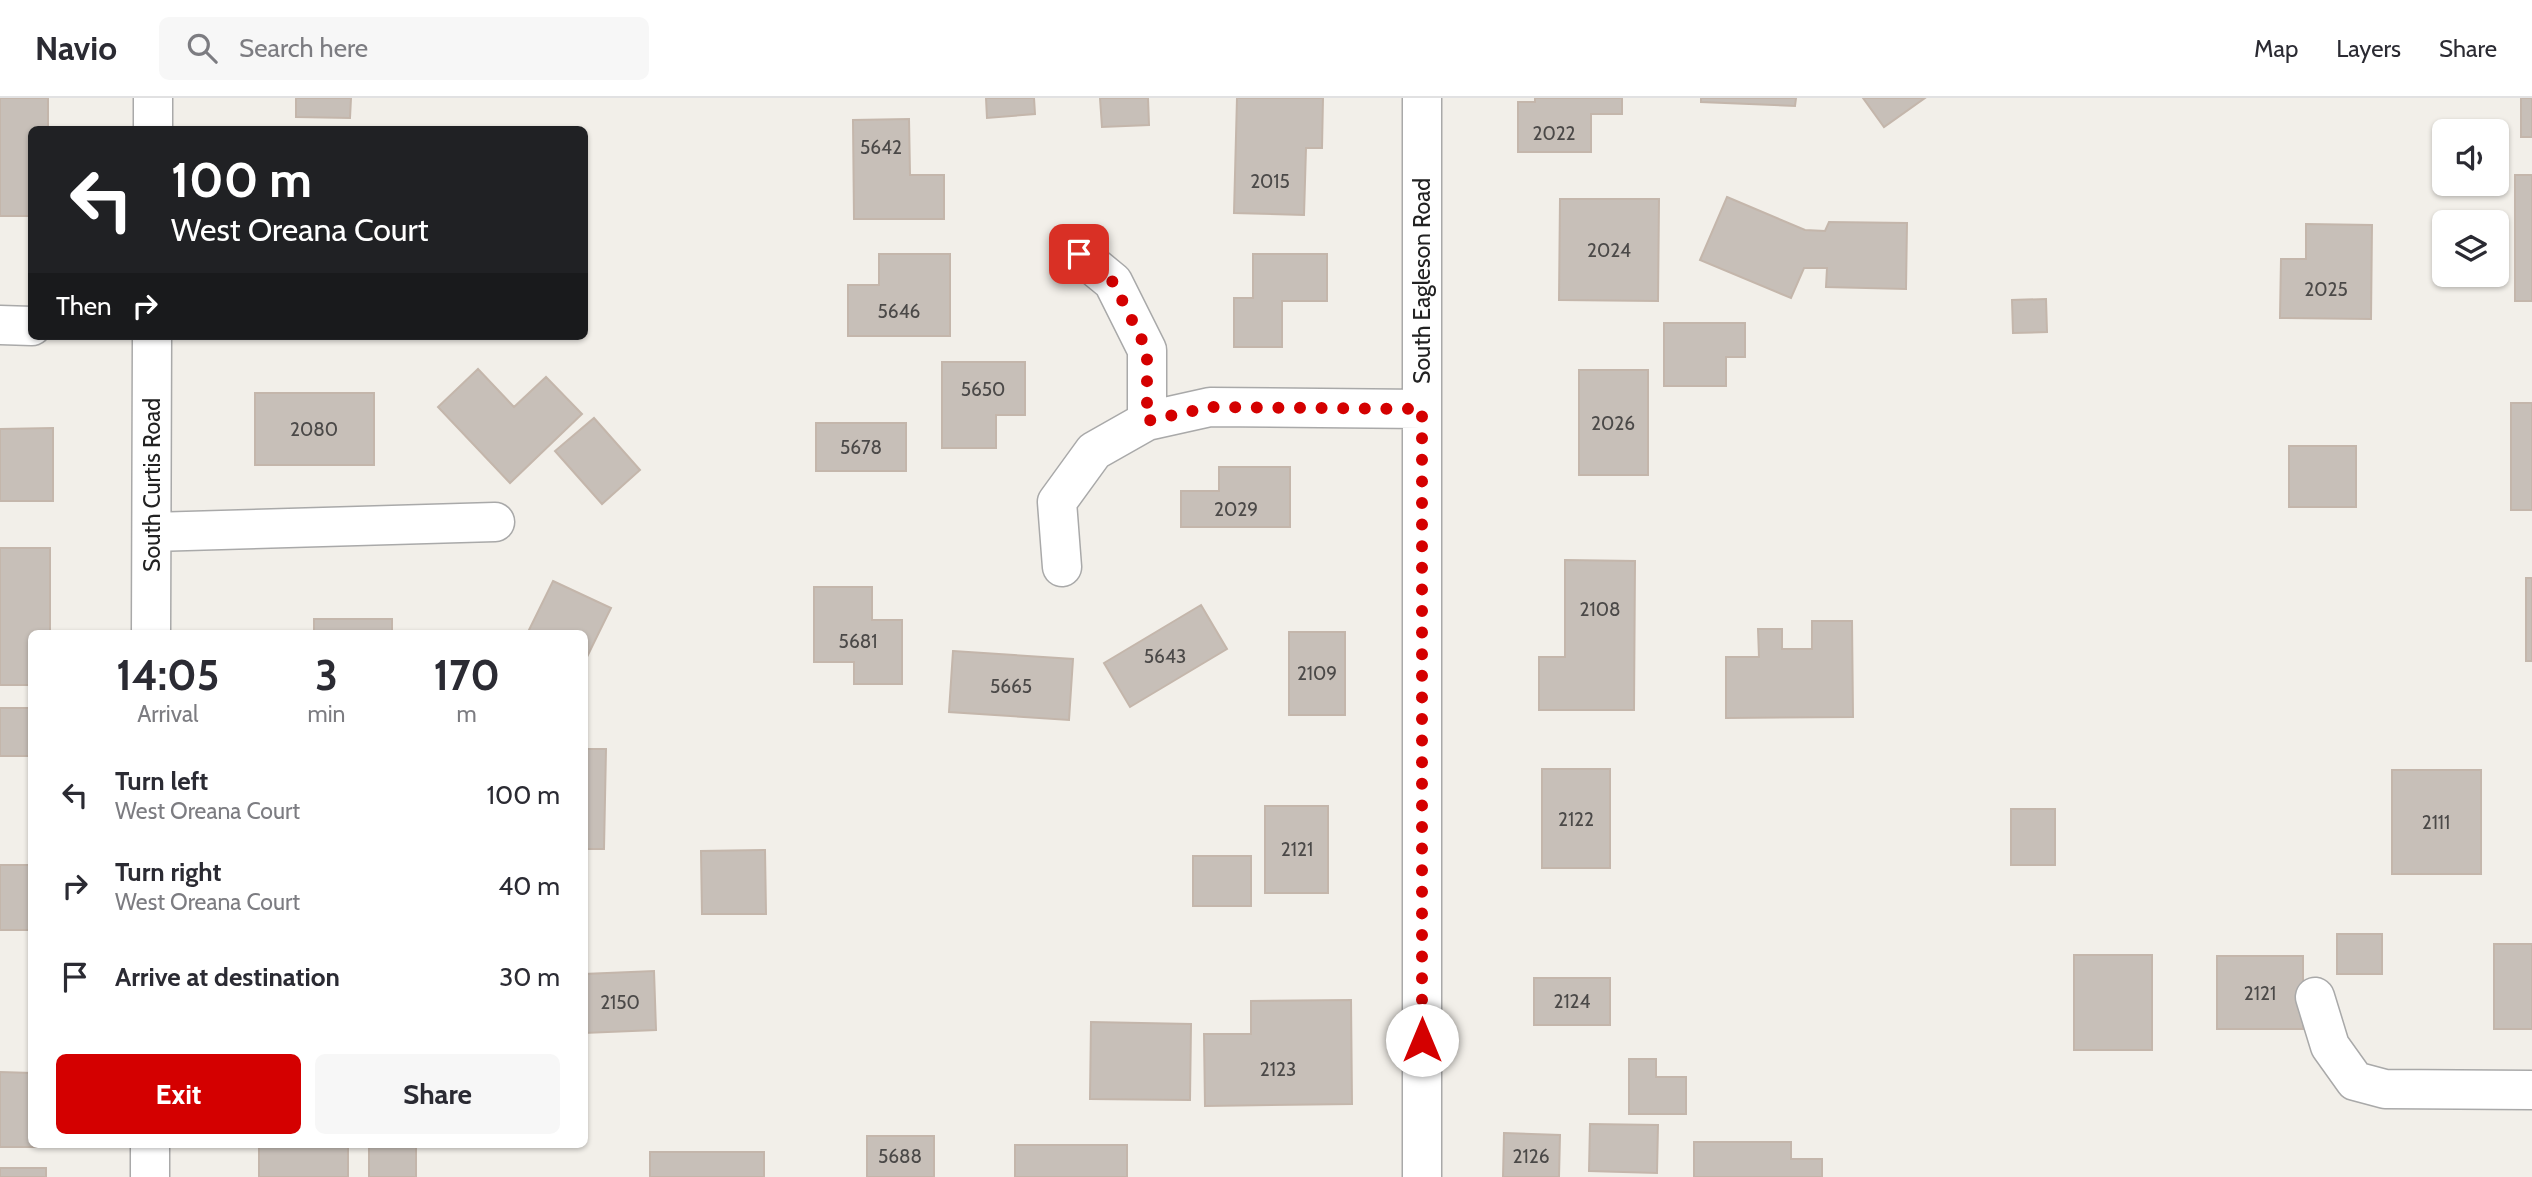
<!DOCTYPE html>
<style>
body{margin:0;font-family:Cabin,sans-serif;background:#f7f7f7;color:#2b2b33;height:100vh;display:flex;flex-direction:column;font-size:26px;white-space:nowrap}
*{box-sizing:border-box;margin:0}
p{font-size:23px;color:#7c7c81}
.icon{flex:none;width:38px;height:38px;fill:none;stroke:currentColor;stroke-width:2;stroke-linecap:round;stroke-linejoin:round}
.map{position:relative;flex:1;overflow:hidden}
.panel{position:absolute;left:28px;top:532px;width:560px;height:518px;display:flex;flex-direction:column;background:#fff;border-radius:10px;box-shadow:0 2px 5px #0004}
.panel>*{flex:none}
.banner{position:absolute;left:28px;top:28px;width:560px;height:214px;border-radius:10px;box-shadow:0 2px 5px #0004;background:#202124;color:#fff;overflow:hidden}
.fabs{position:absolute;left:2432px;top:21px;display:grid;gap:14px}
.fabs a{display:grid;place-items:center;width:77px;height:77px;border-radius:10px;background:#fff;box-shadow:0 2px 5px #0004;font-size:35px}
.pin{position:absolute;display:grid;place-items:center;width:60px;height:60px;color:#fff;margin:-30px;border-radius:14px;box-shadow:0 4px 10px #0006}
.me{position:absolute;width:77px;margin:-38px;rotate:0deg;stroke-linejoin:round;filter:drop-shadow(0 0 5px #0008)}
.turn{display:flex;align-items:center;gap:24px;height:147px;padding:0 28px;font-size:32px}
.turn .icon{width:91px;height:91px;stroke-width:2.5}
.turn b{display:block;font-size:49px;line-height:60px}
.then{display:flex;align-items:center;height:66px;padding:0 28px;background:#0003;gap:14px;font-size:26px}
.eta{display:flex;justify-content:space-evenly;align-items:center;height:119px;text-align:center}
.eta b{font-size:42px;font-weight:800;line-height:49px}
.primary-button{display:flex;gap:14px;margin-top:auto;padding:14px 28px}
.primary-button a{flex:1;height:80px;border-radius:10px;background:#d40000;color:#fff;font-size:28px;font-weight:800;line-height:80px;text-align:center}
.primary-button a+a{background:#f7f7f7;color:#2b2b33}
ul{padding:0;list-style:none}
li{display:flex;align-items:center;gap:21px;height:91px;padding:0 28px}
li div{flex:1}
li b{display:block;font-size:26px}
li em{font-style:normal}
header{display:flex;align-items:center;gap:42px;box-sizing:border-box;height:98px;padding:0 35px;background:#fff;border-bottom:2px solid #e1e1e2}
header strong{font-size:33px}
nav{display:flex;gap:38px;margin-inline-start:auto;font-size:24px}
.search{width:490px;height:63px;background:#f7f7f7;display:flex;align-items:center;gap:18px;box-sizing:border-box;padding:0 24px;border-radius:10px;color:#7c7c81;font-size:26px}
.map>svg:first-child{display:block}
.building{fill:#c7bfb8;stroke:#c4b6ab;stroke-width:2}
.lines{fill:none;stroke-linecap:round;stroke-linejoin:round}
.minor-casing{stroke:#a9a9a9;stroke-width:41}
.minor{stroke:#fff;stroke-width:38}
.route{stroke:#d40000;stroke-width:12;stroke-dasharray:0 21.6}
.labels{text-anchor:middle;stroke-width:5;stroke-linejoin:round;paint-order:stroke}
.number-label{font-size:19px;fill:#4b4948}
.street-label{font-size:23px;fill:#222;stroke:#fff}
</style>
<header>
<strong>Navio</strong>
<div class="search"><svg class="icon" aria-label="search" viewBox="0 0 24 24"><circle cx="10" cy="10" r="6"/><path d="M15 15l6 6"/></svg>Search here</div>
<nav><a>Map</a><a>Layers</a><a>Share</a></nav>
</header>
<div class="map">
<svg width="2532" height="1079" viewBox="0 0 2532 1079">
<rect width="100%" height="100%" fill="#f2efe9"/>
<path class="building" d="M 0,0 L 48,0 L 48,32 L 32,32 L 32,118 L 0,118 Z
M 296,0 L 351,0 L 350,20 L 296,19 Z
M 986,0 L 1034,0 L 1035,16 L 987,20 Z
M 1100,0 L 1148,0 L 1149,27 L 1102,29 Z
M 1237,0 L 1323,0 L 1322,50 L 1306,50 L 1304,117 L 1234,115 Z
M 1535,0 L 1622,0 L 1622,16 L 1591,16 L 1591,54 L 1518,54 L 1518,4 L 1535,4 Z
M 1701,0 L 1796,0 L 1795,8 L 1701,4 Z
M 1863,0 L 1925,0 L 1884,29 Z
M 2521,0 L 2532,0 L 2532,39 L 2521,39 Z
M 909,21 L 910,77 L 944,77 L 944,121 L 854,121 L 853,22 Z
M 2515,77 L 2532,77 L 2532,203 L 2515,203 Z
M 1727,99 L 1805,132 L 1825,133 L 1829,124 L 1907,125 L 1906,191 L 1826,189 L 1827,170 L 1804,170 L 1791,200 L 1700,162 Z
M 1560,101 L 1659,101 L 1658,203 L 1559,202 Z
M 2306,126 L 2372,127 L 2371,221 L 2280,220 L 2281,161 L 2306,161 Z
M 879,156 L 950,156 L 950,238 L 848,238 L 848,187 L 879,187 Z
M 1253,156 L 1327,156 L 1327,203 L 1282,203 L 1282,249 L 1234,249 L 1234,200 L 1253,200 Z
M 2046,201 L 2047,234 L 2013,235 L 2012,202 Z
M 1664,225 L 1745,225 L 1745,259 L 1726,259 L 1726,288 L 1664,288 Z
M 942,264 L 1025,264 L 1025,317 L 996,317 L 996,350 L 942,350 Z
M 478,271 L 514,309 L 546,279 L 582,316 L 510,385 L 438,309 Z
M 1579,272 L 1648,272 L 1648,377 L 1579,377 Z
M 255,295 L 374,295 L 374,367 L 255,367 Z
M 2511,305 L 2532,305 L 2532,412 L 2511,412 Z
M 594,320 L 640,372 L 602,406 L 555,353 Z
M 816,325 L 906,325 L 906,373 L 816,373 Z
M 53,330 L 53,403 L 0,403 L 0,331 Z
M 2289,348 L 2356,348 L 2356,409 L 2289,409 Z
M 1219,369 L 1290,369 L 1290,429 L 1181,429 L 1181,393 L 1219,393 Z
M 0,450 L 50,450 L 50,536 L 32,536 L 32,587 L 0,587 Z
M 1565,462 L 1635,463 L 1634,612 L 1539,612 L 1539,559 L 1565,559 Z
M 2526,480 L 2532,480 L 2532,563 L 2526,563 Z
M 553,483 L 611,510 L 584,565 L 584,536 L 527,536 Z
M 814,489 L 872,489 L 872,522 L 902,522 L 902,586 L 854,586 L 854,564 L 814,564 Z
M 1201,507 L 1227,551 L 1130,609 L 1104,565 Z
M 314,521 L 392,521 L 392,536 L 314,536 Z
M 1812,523 L 1852,523 L 1853,619 L 1726,620 L 1726,559 L 1759,559 L 1758,531 L 1782,531 L 1782,551 L 1812,551 Z
M 1289,534 L 1345,534 L 1345,617 L 1289,617 Z
M 953,553 L 1073,561 L 1069,622 L 949,614 Z
M 0,610 L 32,610 L 32,658 L 0,658 Z
M 584,651 L 606,651 L 604,751 L 584,751 Z
M 1542,671 L 1610,671 L 1610,770 L 1542,770 Z
M 2392,672 L 2481,672 L 2481,776 L 2392,776 Z
M 1265,708 L 1328,708 L 1328,795 L 1265,795 Z
M 2011,711 L 2055,711 L 2055,767 L 2011,767 Z
M 765,752 L 766,816 L 702,816 L 701,753 Z
M 1193,758 L 1251,758 L 1251,808 L 1193,808 Z
M 0,767 L 32,767 L 32,832 L 0,832 Z
M 2337,836 L 2382,836 L 2382,876 L 2337,876 Z
M 2494,846 L 2532,846 L 2532,931 L 2494,931 Z
M 2074,857 L 2152,857 L 2152,952 L 2074,952 Z
M 2217,858 L 2303,858 L 2303,931 L 2217,931 Z
M 654,873 L 656,932 L 584,935 L 584,876 Z
M 1534,880 L 1610,880 L 1610,927 L 1534,927 Z
M 1351,902 L 1352,1006 L 1205,1008 L 1204,936 L 1251,936 L 1251,903 Z
M 1091,924 L 1191,926 L 1190,1002 L 1090,1001 Z
M 1629,961 L 1656,961 L 1656,979 L 1686,979 L 1686,1016 L 1629,1016 Z
M 0,974 L 32,975 L 32,1046 L 49,1046 L 49,1049 L 0,1049 Z
M 1590,1026 L 1658,1027 L 1657,1075 L 1589,1073 Z
M 1504,1035 L 1560,1037 L 1559,1079 L 1503,1079 Z
M 867,1038 L 934,1038 L 934,1079 L 867,1079 Z
M 1694,1044 L 1791,1044 L 1791,1061 L 1822,1061 L 1822,1079 L 1694,1079 Z
M 369,1046 L 416,1046 L 416,1079 L 369,1079 Z
M 259,1047 L 348,1047 L 348,1079 L 259,1079 Z
M 1015,1047 L 1127,1047 L 1127,1079 L 1015,1079 Z
M 650,1054 L 764,1054 L 764,1079 L 650,1079 Z
M 0,1070 L 46,1070 L 46,1079 L 0,1079 Z"/>
<g class="lines">
<g class="minor-casing">
<path id="minor" d="M 153,32 L 153,0
M 1079,156 L 1113,184 L 1147,252 L 1147,323
M 0,227 L 32,228
M 152,434 L 495,424
M 1062,469 L 1057,404 L 1094,353 L 1147,323 L 1210,309 L 1422,311
M 151,536 L 152,238
M 2315,899 L 2330,948 L 2355,983 L 2385,991 L 2532,992
M 150,1079 L 150,1046
M 1422,1079 L 1422,0"/>
</g>
<use href="#minor" class="minor"/>
</g>
<g class="lines">
<path class="route" d="M 1079,156 L 1113,184 L 1147,252 L 1147,323 L 1210,309 L 1422,311 L 1422,942"/>
</g>
<g class="labels">
<g class="number-label">
<text x="1554" y="42">2022</text>
<text x="881" y="56">5642</text>
<text x="1270" y="90">2015</text>
<text x="1609" y="159">2024</text>
<text x="2326" y="198">2025</text>
<text x="899" y="220">5646</text>
<text x="983" y="298">5650</text>
<text x="1613" y="332">2026</text>
<text x="314" y="338">2080</text>
<text x="861" y="356">5678</text>
<text x="1236" y="418">2029</text>
<text x="1600" y="518">2108</text>
<text x="858" y="550">5681</text>
<text x="1165" y="565">5643</text>
<text x="1317" y="582">2109</text>
<text x="1011" y="595">5665</text>
<text x="1576" y="728">2122</text>
<text x="2436" y="731">2111</text>
<text x="1297" y="758">2121</text>
<text x="2260" y="902">2121</text>
<text x="1572" y="910">2124</text>
<text x="620" y="911">2150</text>
<text x="1278" y="978">2123</text>
<text x="900" y="1065">5688</text>
<text x="1531" y="1065">2126</text>
</g>
<g class="street-label">
<text transform="translate(1422 183) rotate(-90)" y="8">South Eagleson Road</text>
<text transform="translate(152 387) rotate(-90)" y="8">South Curtis Road</text>
</g>
</g>
</svg>
<div class="fabs">
<a><svg class="icon" aria-label="sound" viewBox="0 0 24 24"><path d="M4 9h4l5-4v14l-5-4H4zM17 9q2 3 0 6"/></svg></a>
<a><svg class="icon" aria-label="layers" viewBox="0 0 24 24"><path d="M12 4l9 5-9 5-9-5zM3 14l9 5 9-5"/></svg></a>
</div>
<div class="pin" style="left:1079px;top:156px;background:#d93025"><svg class="icon" aria-label="arrive" viewBox="0 0 24 24"><path d="M6 21V4h12l-3 4 3 4H6"/></svg></div>
<svg class="me" style="left:1422px;top:942px" viewBox="-20 -20 40 40"><circle r="19" fill="#fff"/><path d="M0-13L10 11 0 6-10 11z" fill="#d40000"/></svg>
<div class="banner">
<div class="turn"><svg class="icon" aria-label="left" viewBox="0 0 24 24"><path d="M17 20v-9H6M10 6l-5 5 5 5"/></svg><div><b>100 m</b>West Oreana Court</div></div>
<div class="then">Then<svg class="icon" aria-label="right" viewBox="0 0 24 24"><path d="M7 20v-9h11M14 6l5 5-5 5"/></svg></div>
</div>
<section class="panel">
<div class="eta">
<div><b>14:05</b><p>Arrival</p></div>
<div><b>3</b><p>min</p></div>
<div><b>170</b><p>m</p></div>
</div>
<ul>
<li><svg class="icon" aria-label="left" viewBox="0 0 24 24"><path d="M17 20v-9H6M10 6l-5 5 5 5"/></svg><div><b>Turn left</b><p>West Oreana Court</p></div><em>100 m</em></li>
<li><svg class="icon" aria-label="right" viewBox="0 0 24 24"><path d="M7 20v-9h11M14 6l5 5-5 5"/></svg><div><b>Turn right</b><p>West Oreana Court</p></div><em>40 m</em></li>
<li><svg class="icon" aria-label="arrive" viewBox="0 0 24 24"><path d="M6 21V4h12l-3 4 3 4H6"/></svg><div><b>Arrive at destination</b></div><em>30 m</em></li>
</ul>
<div class="primary-button"><a>Exit</a><a>Share</a></div>
</section>
</div>
